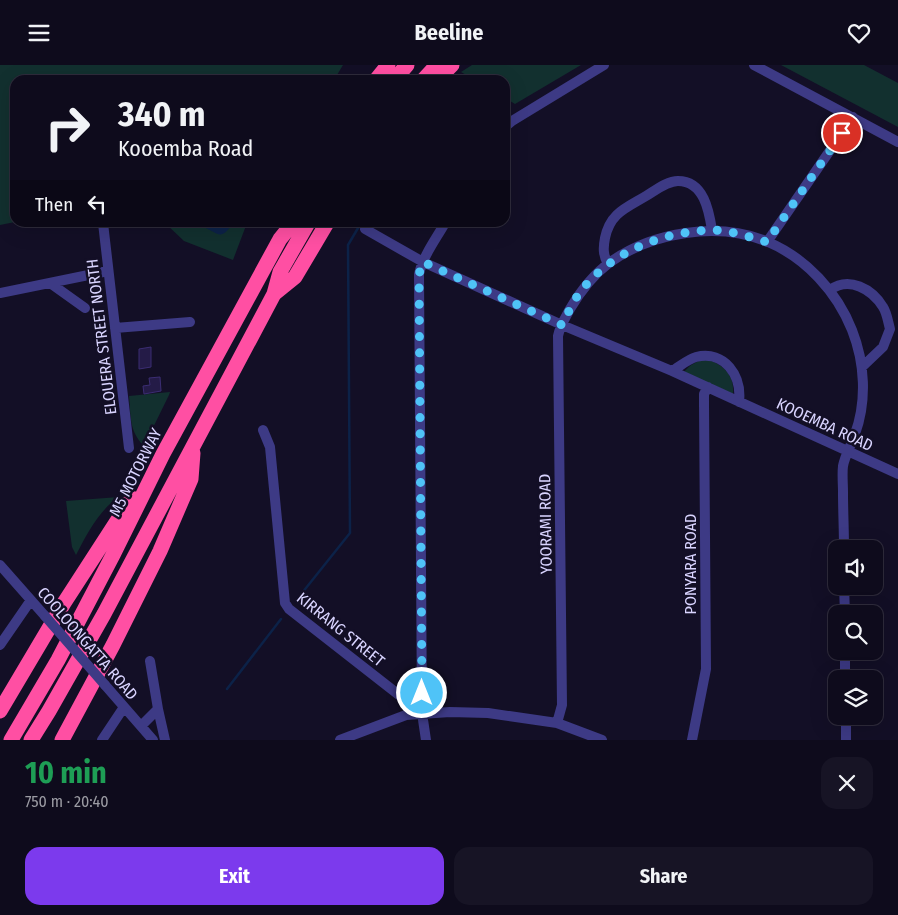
<!DOCTYPE html>
<meta charset="utf-8">
<style>
body{margin:0;font-family:"Fira Sans Condensed",sans-serif;background:#171425;color:#f1f3f6;height:100vh;display:flex;flex-direction:column;font-size:19px;white-space:nowrap}
*{box-sizing:border-box;margin:0}
p{font-size:16px;color:#9b9ba3}
.icon{flex:none;width:28px;height:28px;fill:none;stroke:currentColor;stroke-width:2;stroke-linecap:round;stroke-linejoin:round}
.map{position:relative;height:675px;overflow:hidden}
.drawer{display:flex;flex-direction:column;background:#0e0b1c;flex:1}
.drawer>*{flex:none}
.hud{position:absolute;left:10px;top:10px;width:500px;height:152px;border-radius:15px;box-shadow:0 5px 20px #0002,0 0 0 1px #2e2b3b;background:#0e0b1c;color:#f1f3f6;overflow:hidden}
.fabs{position:absolute;left:828px;top:475px;display:grid;gap:10px}
.fabs a{display:grid;place-items:center;width:55px;height:55px;border-radius:10px;background:#0e0b1c;box-shadow:0 5px 20px #0002,0 0 0 1px #2e2b3b;font-size:25px}
.pin{position:absolute;display:grid;place-items:center;width:42px;height:42px;color:#fff;margin:-21px;border:2px solid #fff;border-radius:50%;box-shadow:0 1px 5px #0007}
.me{position:absolute;width:55px;margin:-28px;rotate:0deg;stroke-linejoin:round;filter:drop-shadow(0 0 4px #0008)}
.turn{display:flex;align-items:center;gap:18px;height:105px;padding:0 25px;font-size:22px}
.turn .icon{width:65px;height:65px;stroke-width:2.5}
.turn b{display:block;font-size:35px;line-height:42px}
.then{display:flex;align-items:center;height:48px;padding:0 25px;background:#0003;gap:10px;font-size:19px}
.round{display:grid;place-items:center;flex:none;width:52px;height:52px;border-radius:15px;background:#171425}
.headline{display:flex;align-items:center;justify-content:space-between;height:85px;padding:0 25px}
h1{font-size:30px;font-weight:700;line-height:38px;color:#1e9e55}
.primary-button{display:flex;gap:10px;margin-top:auto;padding:10px 25px}
.primary-button a{flex:1;height:58px;border-radius:15px;background:#7c3aed;color:#fff;font-size:20px;font-weight:700;line-height:58px;text-align:center}
.primary-button a+a{background:#171425;color:#f1f3f6}
header{display:flex;justify-content:space-between;align-items:center;height:65px;padding:0 25px;background:#0e0b1c;font-size:22px;font-weight:700}
.map>svg:first-child{display:block}
.green{fill:#12302f}
.water{fill:#0c2248}
.lines{fill:none;stroke-linecap:round;stroke-linejoin:round}
.stream{stroke:#0c2248;stroke-width:2.5}
.building{fill:#241b47;stroke:#3b2d73}
.minor{stroke:#3d3a85;stroke-width:10}
.motorway{stroke:#ff4fa3;stroke-width:15}
.minor-bridge{stroke:#3d3a85;stroke-width:10}
.route{stroke:#4fc3f7;stroke-width:9;stroke-dasharray:0 16.2}
.labels{text-anchor:middle;stroke-width:5;stroke-linejoin:round;paint-order:stroke}
.street-label{font-size:16px;fill:#d9d4ff;stroke:#130f26}
</style>
<header><svg class="icon" aria-label="menu" viewBox="0 0 24 24"><path d="M4 6h16M4 12h16M4 18h16"/></svg>Beeline<svg class="icon" aria-label="heart" viewBox="0 0 24 24"><path d="M12 20l-8-8c-3-5 5-10 8-4 3-6 11-1 8 4z"/></svg></header>
<div class="map">
<svg width="898" height="675" viewBox="0 0 898 675">
<rect width="100%" height="100%" fill="#130f26"/>
<path class="green" d="M 0,0 L 343,0 L 334,15 L 15,15 L 15,157 L 0,160 Z
M 472,0 L 581,0 L 515,39 L 505,33 L 505,15 L 475,15 L 461,7 Z
M 781,0 L 864,0 L 898,18 L 898,62 Z
M 165,158 L 247,158 L 233,195 L 184,176 Z
M 706,294 C 723,299 735,310 733,329 L 684,307 C 690,300 696,296 706,294 Z
M 170,327 L 169,330 L 144,381 C 129,366 131,352 129,331 Z
M 119,432 C 99,445 87,469 76,490 L 72,482 L 66,436 Z"/>
<path class="water" d="M 192,158 L 233,158 C 221,176 219,169 204,162 C 200,160 196,159 192,158 Z"/>
<g class="lines">
<path class="stream" d="M 302,528 L 350,468 L 348,180 L 361,158
M 227,624 L 281,554"/>
</g>
<path class="building" d="M 151,282 L 151,302 L 139,304 L 139,284 Z
M 160,312 L 161,326 L 144,329 L 143,321 L 150,320 L 149,313 Z"/>
<g class="lines">
<path class="minor" d="M 754,0 L 898,77
M 505,62 L 512,56 L 604,0
M 103,158 L 129,383
M 365,164 L 423,197 L 562,260 L 672,306 L 898,409
M 767,177 L 853,52
M 608,199 C 603,190 603,183 605,173 C 610,148 626,143 646,131 C 656,125 667,116 678,116 C 704,116 709,146 712,165
M 50,218 L 85,243
M 830,225 C 849,211 872,224 883,242 C 887,248 888,257 890,264 L 883,282 L 862,302
M 0,228 L 108,206
M 115,263 L 190,257
M 672,306 C 679,302 688,294 696,292 C 725,285 742,311 739,337
M 263,365 L 270,382 L 285,538 L 289,544 L 422,648
M 0,500 L 45,551
M 844,521 L 845,549
M 0,580 L 31,535
M 845,586 L 845,614
M 105,620 L 153,675
M 158,644 L 165,675
M 846,651 L 846,675
M 557,658 L 562,640 L 558,271 C 560,261 565,253 570,244 C 580,227 593,210 609,198 C 652,167 718,156 768,177 C 806,193 837,227 852,265 C 865,298 867,336 855,369 C 852,379 845,390 843,401 C 842,409 843,419 843,427 C 843,446 844,465 844,484
M 141,661 L 158,644 L 150,596
M 102,675 L 124,642
M 340,675 L 406,650 L 450,647 L 488,648 L 557,658 L 602,675
M 426,675 L 422,648 L 419,209 C 423,191 436,174 445,158
M 692,675 L 706,604 L 704,338 L 704,329 L 708,322"/>
<path class="motorway" d="M 376,15 L 388,0
M 394,15 L 407,0
M 423,15 L 437,0
M 437,15 L 452,0
M 274,229 L 295,212 L 327,158
M 0,646 L 64,538 L 132,433
M 11,675 L 58,595 L 114,488 L 163,389 L 280,174 L 293,158
M 31,675 L 49,646 L 104,549 L 274,229 L 280,207 L 308,158
M 62,675 L 113,580 L 160,486 L 191,414 L 193,388"/>
<path class="minor-bridge" d="M 45,551 L 105,620"/>
</g>
<g class="lines">
<path class="route" d="M 422,628 L 419,209 L 423,197 L 562,260 C 567,250 572,239 578,230 C 608,188 661,167 711,165 C 730,165 749,172 767,177 L 842,68"/>
</g>
<g class="labels">
<g class="street-label">
<text transform="translate(101 272) rotate(-97)" y="6">ELOUERA STREET NORTH</text>
<text transform="translate(825 359) rotate(25)" y="6">KOOEMBA ROAD</text>
<text transform="translate(135 407) rotate(-63)" y="6">M5 MOTORWAY</text>
<text transform="translate(545 459) rotate(-91)" y="6">YOORAMI ROAD</text>
<text transform="translate(690 499) rotate(-90)" y="6">PONYARA ROAD</text>
<text transform="translate(341 564) rotate(39)" y="6">KIRRANG STREET</text>
<text transform="translate(88 578) rotate(49)" y="6">COOLOONGATTA ROAD</text>
</g>
</g>
</svg>
<div class="fabs">
<a><svg class="icon" aria-label="sound" viewBox="0 0 24 24"><path d="M4 9h4l5-4v14l-5-4H4zM17 9q2 3 0 6"/></svg></a>
<a><svg class="icon" aria-label="search" viewBox="0 0 24 24"><circle cx="10" cy="10" r="6"/><path d="M15 15l6 6"/></svg></a>
<a><svg class="icon" aria-label="layers" viewBox="0 0 24 24"><path d="M12 4l9 5-9 5-9-5zM3 14l9 5 9-5"/></svg></a>
</div>
<div class="pin" style="left:842px;top:68px;background:#d93025"><svg class="icon" aria-label="arrive" viewBox="0 0 24 24"><path d="M6 21V4h12l-3 4 3 4H6"/></svg></div>
<svg class="me" style="left:422px;top:628px" viewBox="-20 -20 40 40"><circle r="17" fill="#4fc3f7" stroke="#fff" stroke-width="3"/><path d="M0-11L8 9 0 5-8 9z" fill="#fff"/></svg>
<div class="hud">
<div class="turn"><svg class="icon" aria-label="right" viewBox="0 0 24 24"><path d="M7 20v-9h11M14 6l5 5-5 5"/></svg><div><b>340 m</b>Kooemba Road</div></div>
<div class="then">Then<svg class="icon" aria-label="left" viewBox="0 0 24 24"><path d="M17 20v-9H6M10 6l-5 5 5 5"/></svg></div>
</div>
</div>
<section class="drawer">
<div class="headline"><div><h1>10 min</h1><p>750 m · 20:40</p></div><a class="round"><svg class="icon" aria-label="close" viewBox="0 0 24 24"><path d="M6 6l12 12M18 6L6 18"/></svg></a></div>
<div class="primary-button"><a>Exit</a><a>Share</a></div>
</section>
